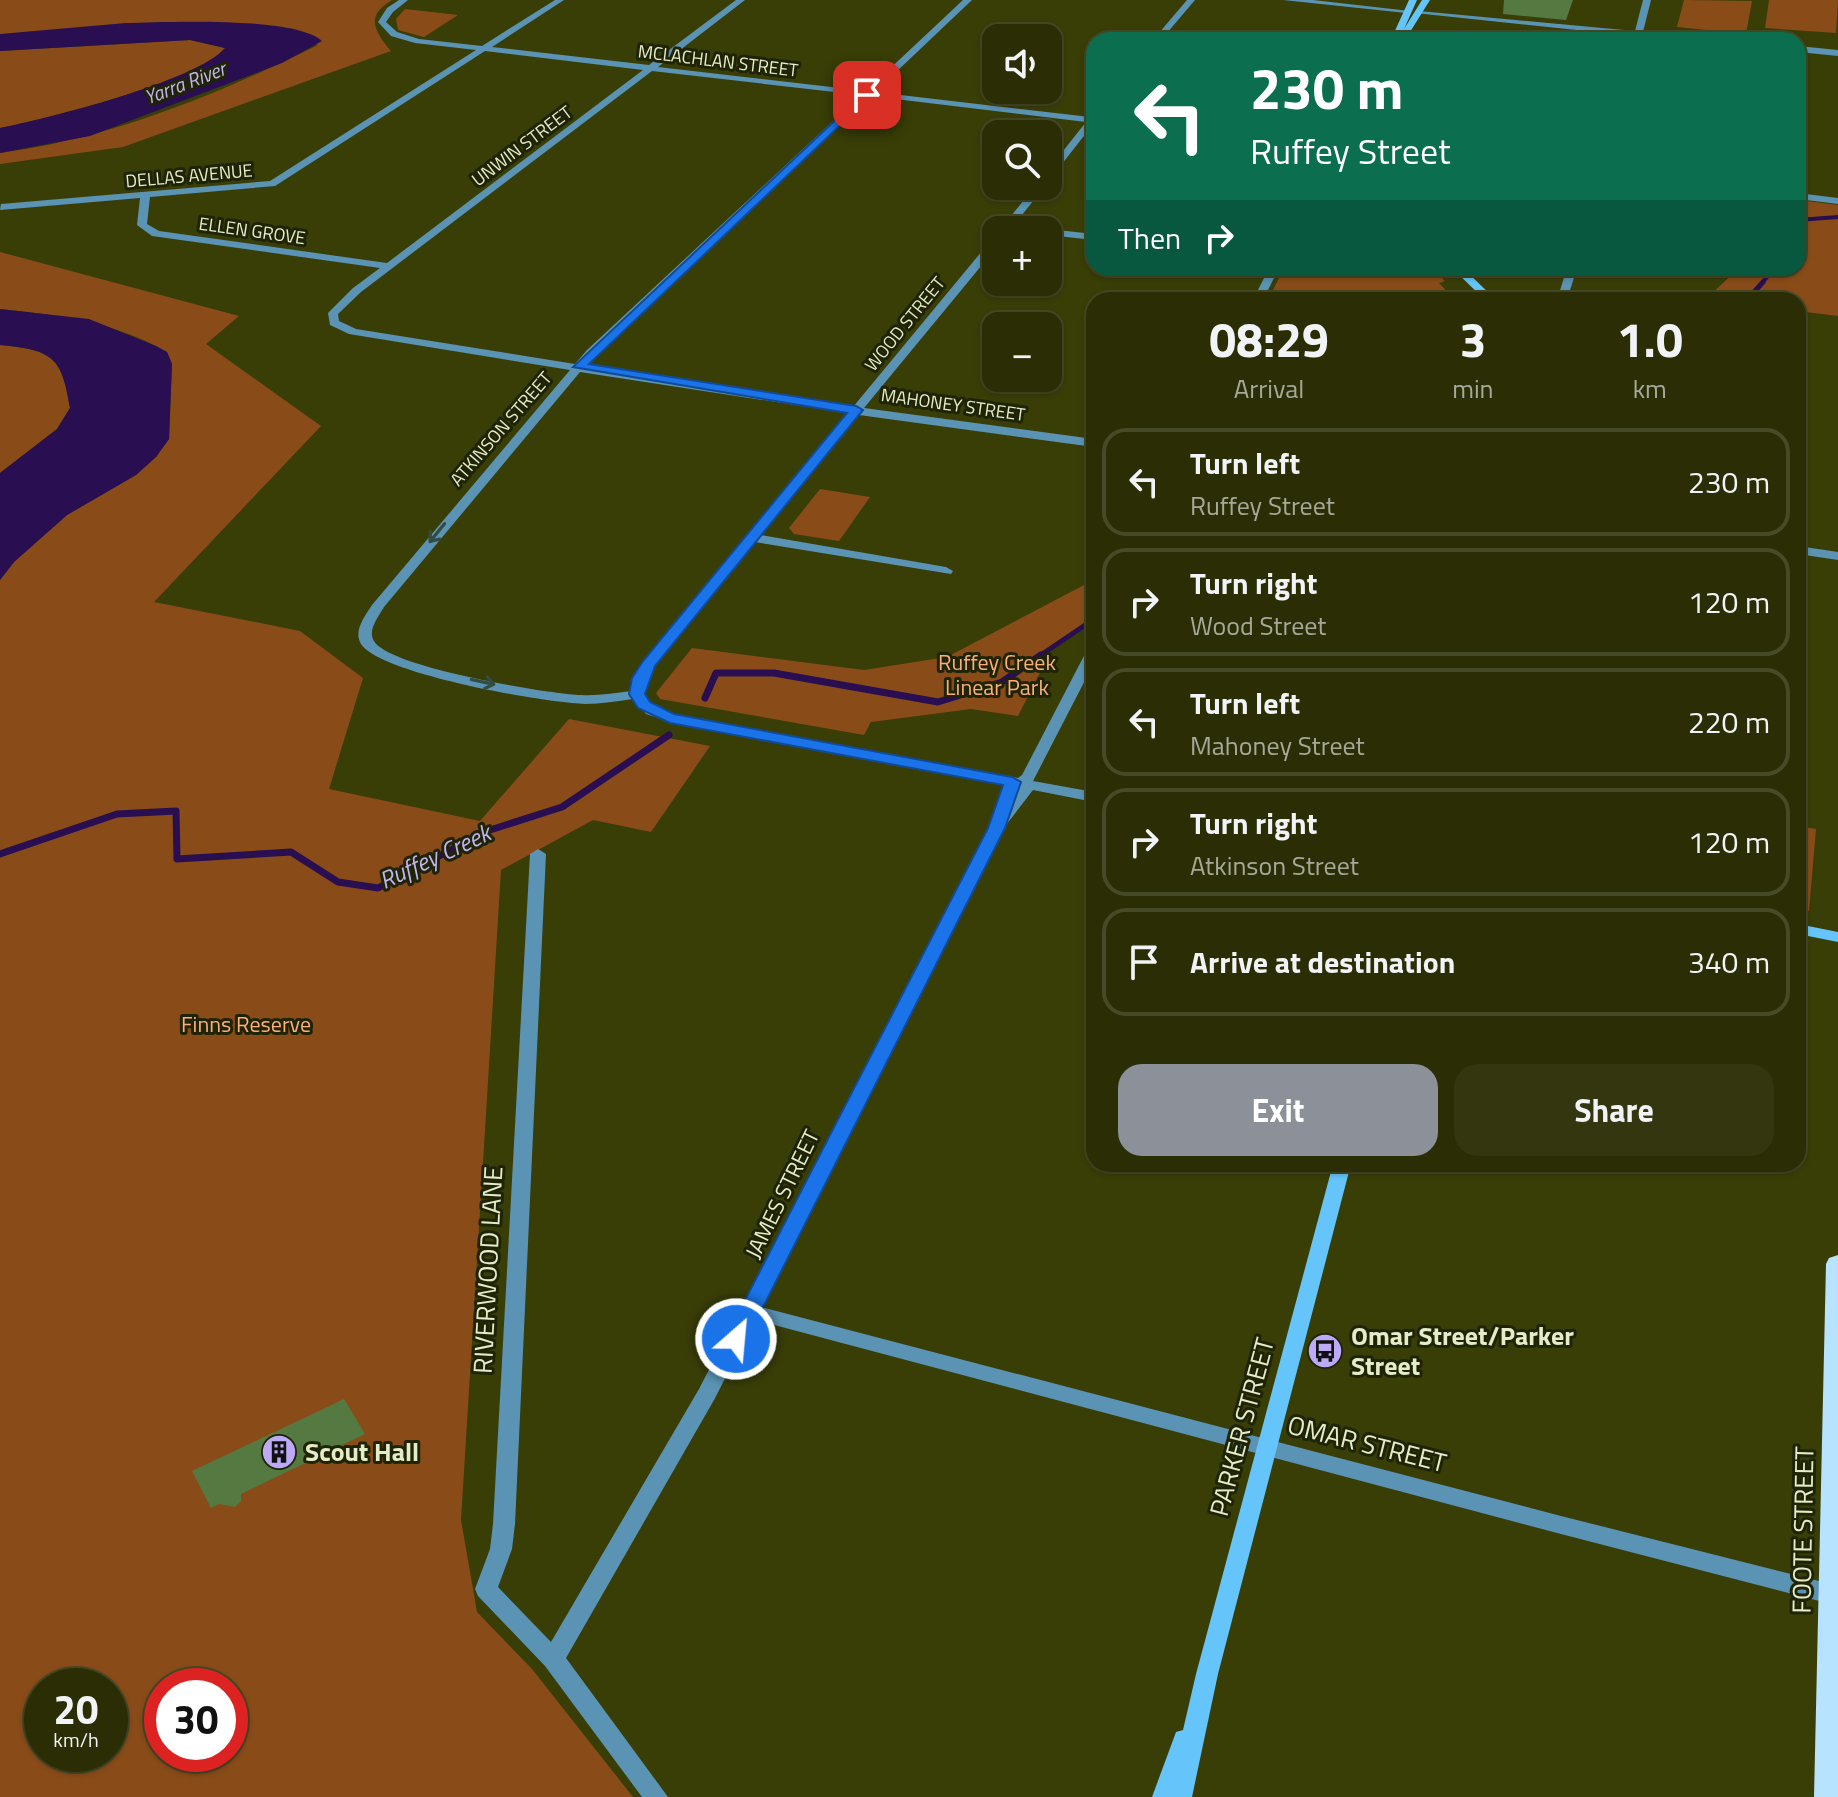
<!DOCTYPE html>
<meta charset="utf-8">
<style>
body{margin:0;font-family:"Titillium Web",sans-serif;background:#33360f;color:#f1f3f6;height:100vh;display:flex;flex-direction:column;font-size:30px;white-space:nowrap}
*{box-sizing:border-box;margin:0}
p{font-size:26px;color:#a6a89a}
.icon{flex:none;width:44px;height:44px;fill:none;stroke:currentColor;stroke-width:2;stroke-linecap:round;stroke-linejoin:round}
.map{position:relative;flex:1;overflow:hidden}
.details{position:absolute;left:1086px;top:292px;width:720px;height:880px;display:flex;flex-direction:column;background:#2b2e05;border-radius:24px;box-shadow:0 2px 6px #0004,0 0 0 2px #474a27}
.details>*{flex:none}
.top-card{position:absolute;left:1086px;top:32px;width:720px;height:244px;border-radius:24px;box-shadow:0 2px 6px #0004,0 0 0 2px #474a27;background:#0b6e4f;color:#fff;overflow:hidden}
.fabs{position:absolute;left:982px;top:24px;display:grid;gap:16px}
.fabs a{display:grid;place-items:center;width:80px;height:80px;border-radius:16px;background:#2b2e05;box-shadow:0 2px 6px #0004,0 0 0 2px #474a27;font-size:40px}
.speed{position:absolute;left:24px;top:1668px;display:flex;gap:16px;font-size:40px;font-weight:700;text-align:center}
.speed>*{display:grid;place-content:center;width:104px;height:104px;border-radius:50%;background:#2b2e05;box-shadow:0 2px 6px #0004,0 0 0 2px #474a27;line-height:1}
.speed small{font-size:20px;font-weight:400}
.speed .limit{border:12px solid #d22;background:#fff;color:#111}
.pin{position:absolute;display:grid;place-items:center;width:68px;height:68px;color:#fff;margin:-34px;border-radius:16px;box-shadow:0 4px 12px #0006}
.me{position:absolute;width:88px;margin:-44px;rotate:27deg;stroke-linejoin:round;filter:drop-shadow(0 0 6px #0008)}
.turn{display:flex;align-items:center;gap:28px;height:168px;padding:0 32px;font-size:36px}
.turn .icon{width:104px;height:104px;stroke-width:2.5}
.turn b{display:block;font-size:56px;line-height:68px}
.then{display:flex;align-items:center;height:76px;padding:0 32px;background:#0003;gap:16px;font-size:30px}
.eta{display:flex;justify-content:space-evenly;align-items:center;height:136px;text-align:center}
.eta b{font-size:48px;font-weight:700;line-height:56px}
.button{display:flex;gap:16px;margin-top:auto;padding:16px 32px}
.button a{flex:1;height:92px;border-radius:24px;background:#8c9099;color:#fff;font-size:32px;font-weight:700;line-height:92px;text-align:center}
.button a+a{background:#33360f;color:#f1f3f6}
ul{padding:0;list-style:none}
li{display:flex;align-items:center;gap:24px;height:108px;margin:0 16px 12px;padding:0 16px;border:4px solid #474a27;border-radius:24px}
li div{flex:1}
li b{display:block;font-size:30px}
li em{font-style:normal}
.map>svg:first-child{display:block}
.green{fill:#894c19;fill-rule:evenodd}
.water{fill:#290e51}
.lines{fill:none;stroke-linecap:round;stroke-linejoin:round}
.stream-far2{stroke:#290e51;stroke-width:4}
.stream-far1{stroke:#290e51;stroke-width:5}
.stream{stroke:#290e51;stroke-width:7}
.building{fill:#547941}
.minor{fill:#5a93b4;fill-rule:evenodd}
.secondary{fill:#65c4f9;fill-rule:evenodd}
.primary{fill:#b7e3fe;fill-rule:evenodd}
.oneway{stroke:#344b44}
.route{fill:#1a73e8;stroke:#114b97;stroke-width:2}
.labels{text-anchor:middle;stroke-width:6;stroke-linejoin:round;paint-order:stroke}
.far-street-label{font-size:18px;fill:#e5ecc9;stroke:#202407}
.far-water-label{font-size:20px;font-style:italic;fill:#c2b4f0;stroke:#202407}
.park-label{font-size:22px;fill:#fcaf79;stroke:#202407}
.street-label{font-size:22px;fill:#e5ecc9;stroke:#202407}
.water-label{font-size:24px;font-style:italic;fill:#c2b4f0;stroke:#202407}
.near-street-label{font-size:26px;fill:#e5ecc9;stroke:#202407}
.near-poi-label{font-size:26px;font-weight:bold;fill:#e5ecc9;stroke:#202407;text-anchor:start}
</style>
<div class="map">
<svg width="1838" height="1797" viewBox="0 0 1838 1797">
<rect width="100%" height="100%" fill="#393e07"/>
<path class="green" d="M 0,0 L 392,0 C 365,16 374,31 391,51 L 123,147 L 0,164 L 0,153 C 109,139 219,94 318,45 L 271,28 L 212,23 L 0,36 Z
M 1684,0 L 1752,1 L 1746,34 L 1677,27 Z
M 1769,0 L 1838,0 L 1836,33 L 1765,28 Z
M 405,9 L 458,15 L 424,37 L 398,30 L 396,19 Z
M 190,40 L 225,48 C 200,80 44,120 0,128 L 0,51 Z
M 1798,200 L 1838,205 L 1838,316 L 1798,311 L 1798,300 L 1672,300 L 1679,296 L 1706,299 L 1739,268 L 1798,268 Z
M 0,252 L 239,316 L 206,344 L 321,426 L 154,602 L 300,631 L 363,678 L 329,789 L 480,821 L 569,719 L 710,746 L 651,832 L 593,820 L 501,870 L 461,1520 L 477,1612 L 532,1669 L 633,1797 L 0,1797 L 0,580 L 14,562 L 67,515 L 136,475 L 156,457 L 169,439 L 172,364 L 167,352 C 115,322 58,315 0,309 ZM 42,1686 L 110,1686 L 110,1754 L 42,1754 ZM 162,1686 L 230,1686 L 230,1754 L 162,1754 Z
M 1284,268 L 1432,268 L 1445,281 L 1439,283 L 1455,300 L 1268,300 Z
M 0,345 C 53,350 62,357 70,408 L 57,429 L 0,473 Z
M 820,489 L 870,497 L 839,541 L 794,534 L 789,528 Z
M 1086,584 L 1094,584 L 1094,619 L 1053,647 L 1018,716 L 971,709 L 871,722 L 864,735 L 660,699 L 656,693 L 692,648 L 864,670 L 947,657 Z
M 1798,826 L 1816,829 L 1809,911 L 1798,909 Z"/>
<path class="water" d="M 126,23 C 165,22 296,16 322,41 L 282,63 L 90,136 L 0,153 L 0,128 C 46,119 197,81 225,48 L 190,40 L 0,51 L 0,34 Z
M 0,309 L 89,319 L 156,346 L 167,352 L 172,364 L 169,439 L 156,457 L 136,475 L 67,515 L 14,562 L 0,580 L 0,473 L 57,429 L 70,408 C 62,357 53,350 0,345 Z"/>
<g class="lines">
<path class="stream-far2" d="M 1798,220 L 1838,217
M 1761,284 L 1775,268"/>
<path class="stream-far1" d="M 1747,300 L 1763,282
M 1038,657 L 1094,619"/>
<path class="stream" d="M 705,698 L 716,673 L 774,673 L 938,702 L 1002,682 L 1041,655
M 0,854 L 117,814 L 176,811 L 177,859 L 291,852 L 338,882 L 378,888 L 487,831 L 562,807 L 669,735"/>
</g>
<path class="building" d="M 1504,0 L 1573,0 L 1566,20 L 1503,14 Z
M 344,1399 L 365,1434 L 241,1494 L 241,1501 L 235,1507 L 219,1504 L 211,1508 L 192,1471 Z"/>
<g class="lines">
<path class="minor" d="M 399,0 L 408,0 L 393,12 L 386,22 L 397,32 L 419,39 L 482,46 L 555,0 L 564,0 L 492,47 L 649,65 L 736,0 L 745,0 L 658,67 L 866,91 L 963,0 L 972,0 L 875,92 L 1090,117 L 1094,114 L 1094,123 L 1051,178 L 1048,179 L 1048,170 L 1086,122 L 870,96 L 585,366 L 853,407 L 992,239 L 996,238 L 996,248 L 864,408 L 1094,439 L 1094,447 L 859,415 L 760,535 L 946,567 L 953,571 L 951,574 L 755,542 C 727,576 651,655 644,694 L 656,708 L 673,714 L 1018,778 L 1022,775 L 1087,650 L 1094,646 L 1094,663 L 1033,781 L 1094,792 L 1094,802 L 1033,790 L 1003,829 L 761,1307 L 1561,1516 L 1831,1584 L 1838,1587 L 1838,1601 L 1831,1604 L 1561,1534 L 755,1320 L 714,1400 L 566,1658 L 668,1797 L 642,1797 L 545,1666 L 478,1596 L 475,1589 L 490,1549 L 493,1524 L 530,854 L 538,849 L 546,854 L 515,1524 L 512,1549 L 498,1587 L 551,1642 L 699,1389 L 988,828 L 1019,788 L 670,722 L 646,714 L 633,699 C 617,701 601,704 585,704 C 546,703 380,674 361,644 C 353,631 365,616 372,605 L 570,370 L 349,334 L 330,325 L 328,313 L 353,288 L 380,268 L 152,236 L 137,225 L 140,198 L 0,210 L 1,204 L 270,181 L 476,50 L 415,43 L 391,36 L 378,22 L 387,8 ZM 485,51 L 643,70 L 387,263 L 159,231 L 147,224 L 150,197 L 275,186 ZM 652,71 L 861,95 L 587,350 L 575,364 L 356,329 L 339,321 L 338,314 L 361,292 ZM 580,372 L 848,413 L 658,642 L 633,678 L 631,691 C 614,693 598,696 581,695 C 548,694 388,667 374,641 C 367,630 379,616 384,607 Z
M 1187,0 L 1195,0 L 1161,40 L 1153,40 Z
M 1283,0 L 1313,0 L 1410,11 L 1406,13 Z
M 1643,0 L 1651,0 L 1643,32 L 1711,40 L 1642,36 L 1641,40 L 1633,40 L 1634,36 L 1415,13 L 1419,11 L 1635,31 Z
M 1798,46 L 1838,50 L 1838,56 L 1798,52 Z
M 1035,186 L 1045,186 L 1010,230 L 1000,230 Z
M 1798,193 L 1838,198 L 1838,204 L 1798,199 Z
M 1048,229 L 1094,234 L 1094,240 L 1048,235 L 1048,230 L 1044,230 Z
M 1269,268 L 1279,268 L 1263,300 L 1253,300 Z
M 1567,268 L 1577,268 L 1567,300 L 1557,300 Z
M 1798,546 L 1838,552 L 1838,560 L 1798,554 Z"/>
<path class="secondary" d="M 1409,0 L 1417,0 L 1404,29 L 1422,0 L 1430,0 L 1405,40 L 1397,40 L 1399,37 L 1393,35 Z
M 1452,268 L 1463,268 L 1496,300 L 1485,300 Z
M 1798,924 L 1838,932 L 1838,942 L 1798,934 Z
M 1333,1164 L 1351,1164 L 1218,1674 L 1192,1797 L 1152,1797 L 1176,1732 L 1183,1730 L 1196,1674 Z"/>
<path class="primary" d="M 1838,1255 L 1838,1797 L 1814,1797 L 1826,1264 L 1829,1258 Z"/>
</g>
<defs><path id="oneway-shaft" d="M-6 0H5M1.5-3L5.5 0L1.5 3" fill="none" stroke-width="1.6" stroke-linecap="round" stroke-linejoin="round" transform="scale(2)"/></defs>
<g class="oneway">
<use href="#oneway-shaft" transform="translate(437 533) rotate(129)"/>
<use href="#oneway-shaft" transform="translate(483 682) rotate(12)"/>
</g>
<path class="route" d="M 864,93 L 872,95 L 589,364 L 856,406 L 863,410 L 655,666 L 645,694 L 650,702 L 674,714 L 1012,777 L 1021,782 L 1005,828 L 747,1339 L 744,1345 L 728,1345 L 725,1339 L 988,828 L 1003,785 L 670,723 L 638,708 L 629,694 L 632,678 L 643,661 L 847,413 L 573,367 Z"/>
<defs>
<g id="bus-disc" transform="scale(1.8)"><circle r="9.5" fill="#bda9f5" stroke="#202407"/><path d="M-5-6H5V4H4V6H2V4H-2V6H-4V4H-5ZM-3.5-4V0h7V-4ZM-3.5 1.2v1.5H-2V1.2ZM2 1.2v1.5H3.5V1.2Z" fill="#111"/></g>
<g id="building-disc" transform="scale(1.8)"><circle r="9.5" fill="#bda9f5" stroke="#202407"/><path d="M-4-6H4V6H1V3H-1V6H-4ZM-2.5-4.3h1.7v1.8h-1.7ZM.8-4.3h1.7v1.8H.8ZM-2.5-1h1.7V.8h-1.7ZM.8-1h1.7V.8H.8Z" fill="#111"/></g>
</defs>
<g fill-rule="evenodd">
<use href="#bus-disc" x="1325" y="1351"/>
<use href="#building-disc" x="279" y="1452"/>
</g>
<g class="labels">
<g class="far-street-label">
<text transform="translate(718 61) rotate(7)" y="6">MCLACHLAN STREET</text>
<text transform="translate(522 146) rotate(-37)" y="6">UNWIN STREET</text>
<text transform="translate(189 176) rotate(-5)" y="6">DELLAS AVENUE</text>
<text transform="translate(252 231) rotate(8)" y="6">ELLEN GROVE</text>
<text transform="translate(905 324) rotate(-51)" y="6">WOOD STREET</text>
<text transform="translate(953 405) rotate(8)" y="6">MAHONEY STREET</text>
<text transform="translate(501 429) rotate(-49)" y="6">ATKINSON STREET</text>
</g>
<g class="far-water-label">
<text transform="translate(185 83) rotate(-21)" y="7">Yarra River</text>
</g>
<g class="park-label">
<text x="997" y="670">Ruffey Creek<tspan x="997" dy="25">Linear Park</tspan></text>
<text x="246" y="1032">Finns Reserve</text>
</g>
<g class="street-label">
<text transform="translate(782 1194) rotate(-64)" y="8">JAMES STREET</text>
</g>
<g class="water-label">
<text transform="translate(435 857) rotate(-25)" y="8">Ruffey Creek</text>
</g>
<g class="near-street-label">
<text transform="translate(488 1270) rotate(-87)" y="9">RIVERWOOD LANE</text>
<text transform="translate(1242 1427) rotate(-75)" y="9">PARKER STREET</text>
<text transform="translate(1367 1444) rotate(14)" y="9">OMAR STREET</text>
<text transform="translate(1803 1530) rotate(-89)" y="9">FOOTE STREET</text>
</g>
<g class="near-poi-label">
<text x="1351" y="1345">Omar Street/Parker<tspan x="1351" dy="30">Street</tspan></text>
<text x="305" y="1461">Scout Hall</text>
</g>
</g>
</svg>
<div class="fabs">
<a><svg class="icon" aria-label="sound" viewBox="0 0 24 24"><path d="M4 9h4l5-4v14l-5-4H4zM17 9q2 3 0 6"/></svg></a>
<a><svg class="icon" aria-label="search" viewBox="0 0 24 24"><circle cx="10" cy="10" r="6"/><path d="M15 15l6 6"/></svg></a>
<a>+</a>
<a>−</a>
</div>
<div class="speed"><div>20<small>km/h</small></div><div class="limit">30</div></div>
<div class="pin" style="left:867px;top:95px;background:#d93025"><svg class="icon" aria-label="arrive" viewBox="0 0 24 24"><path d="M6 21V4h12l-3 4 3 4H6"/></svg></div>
<svg class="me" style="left:736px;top:1339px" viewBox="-20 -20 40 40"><circle r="17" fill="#1a73e8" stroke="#fff" stroke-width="3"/><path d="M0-11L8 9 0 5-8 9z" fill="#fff"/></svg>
<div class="top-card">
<div class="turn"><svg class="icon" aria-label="left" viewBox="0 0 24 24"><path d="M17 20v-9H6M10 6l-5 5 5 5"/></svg><div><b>230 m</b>Ruffey Street</div></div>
<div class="then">Then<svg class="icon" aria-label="right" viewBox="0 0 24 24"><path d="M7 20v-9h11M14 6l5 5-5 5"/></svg></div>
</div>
<section class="details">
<div class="eta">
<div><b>08:29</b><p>Arrival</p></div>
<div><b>3</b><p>min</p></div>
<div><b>1.0</b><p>km</p></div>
</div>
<ul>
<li><svg class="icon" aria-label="left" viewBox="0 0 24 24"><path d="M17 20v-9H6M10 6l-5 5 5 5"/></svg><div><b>Turn left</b><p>Ruffey Street</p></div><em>230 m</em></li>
<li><svg class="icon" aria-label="right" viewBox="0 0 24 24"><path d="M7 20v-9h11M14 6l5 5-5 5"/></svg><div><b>Turn right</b><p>Wood Street</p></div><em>120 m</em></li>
<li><svg class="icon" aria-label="left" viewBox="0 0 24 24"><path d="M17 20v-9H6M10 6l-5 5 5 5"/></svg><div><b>Turn left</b><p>Mahoney Street</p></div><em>220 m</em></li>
<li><svg class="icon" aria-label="right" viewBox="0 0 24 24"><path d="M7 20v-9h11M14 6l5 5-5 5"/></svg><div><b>Turn right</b><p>Atkinson Street</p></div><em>120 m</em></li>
<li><svg class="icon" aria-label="arrive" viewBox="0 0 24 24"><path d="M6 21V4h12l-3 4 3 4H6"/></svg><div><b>Arrive at destination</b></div><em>340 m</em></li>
</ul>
<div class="button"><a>Exit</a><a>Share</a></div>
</section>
</div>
